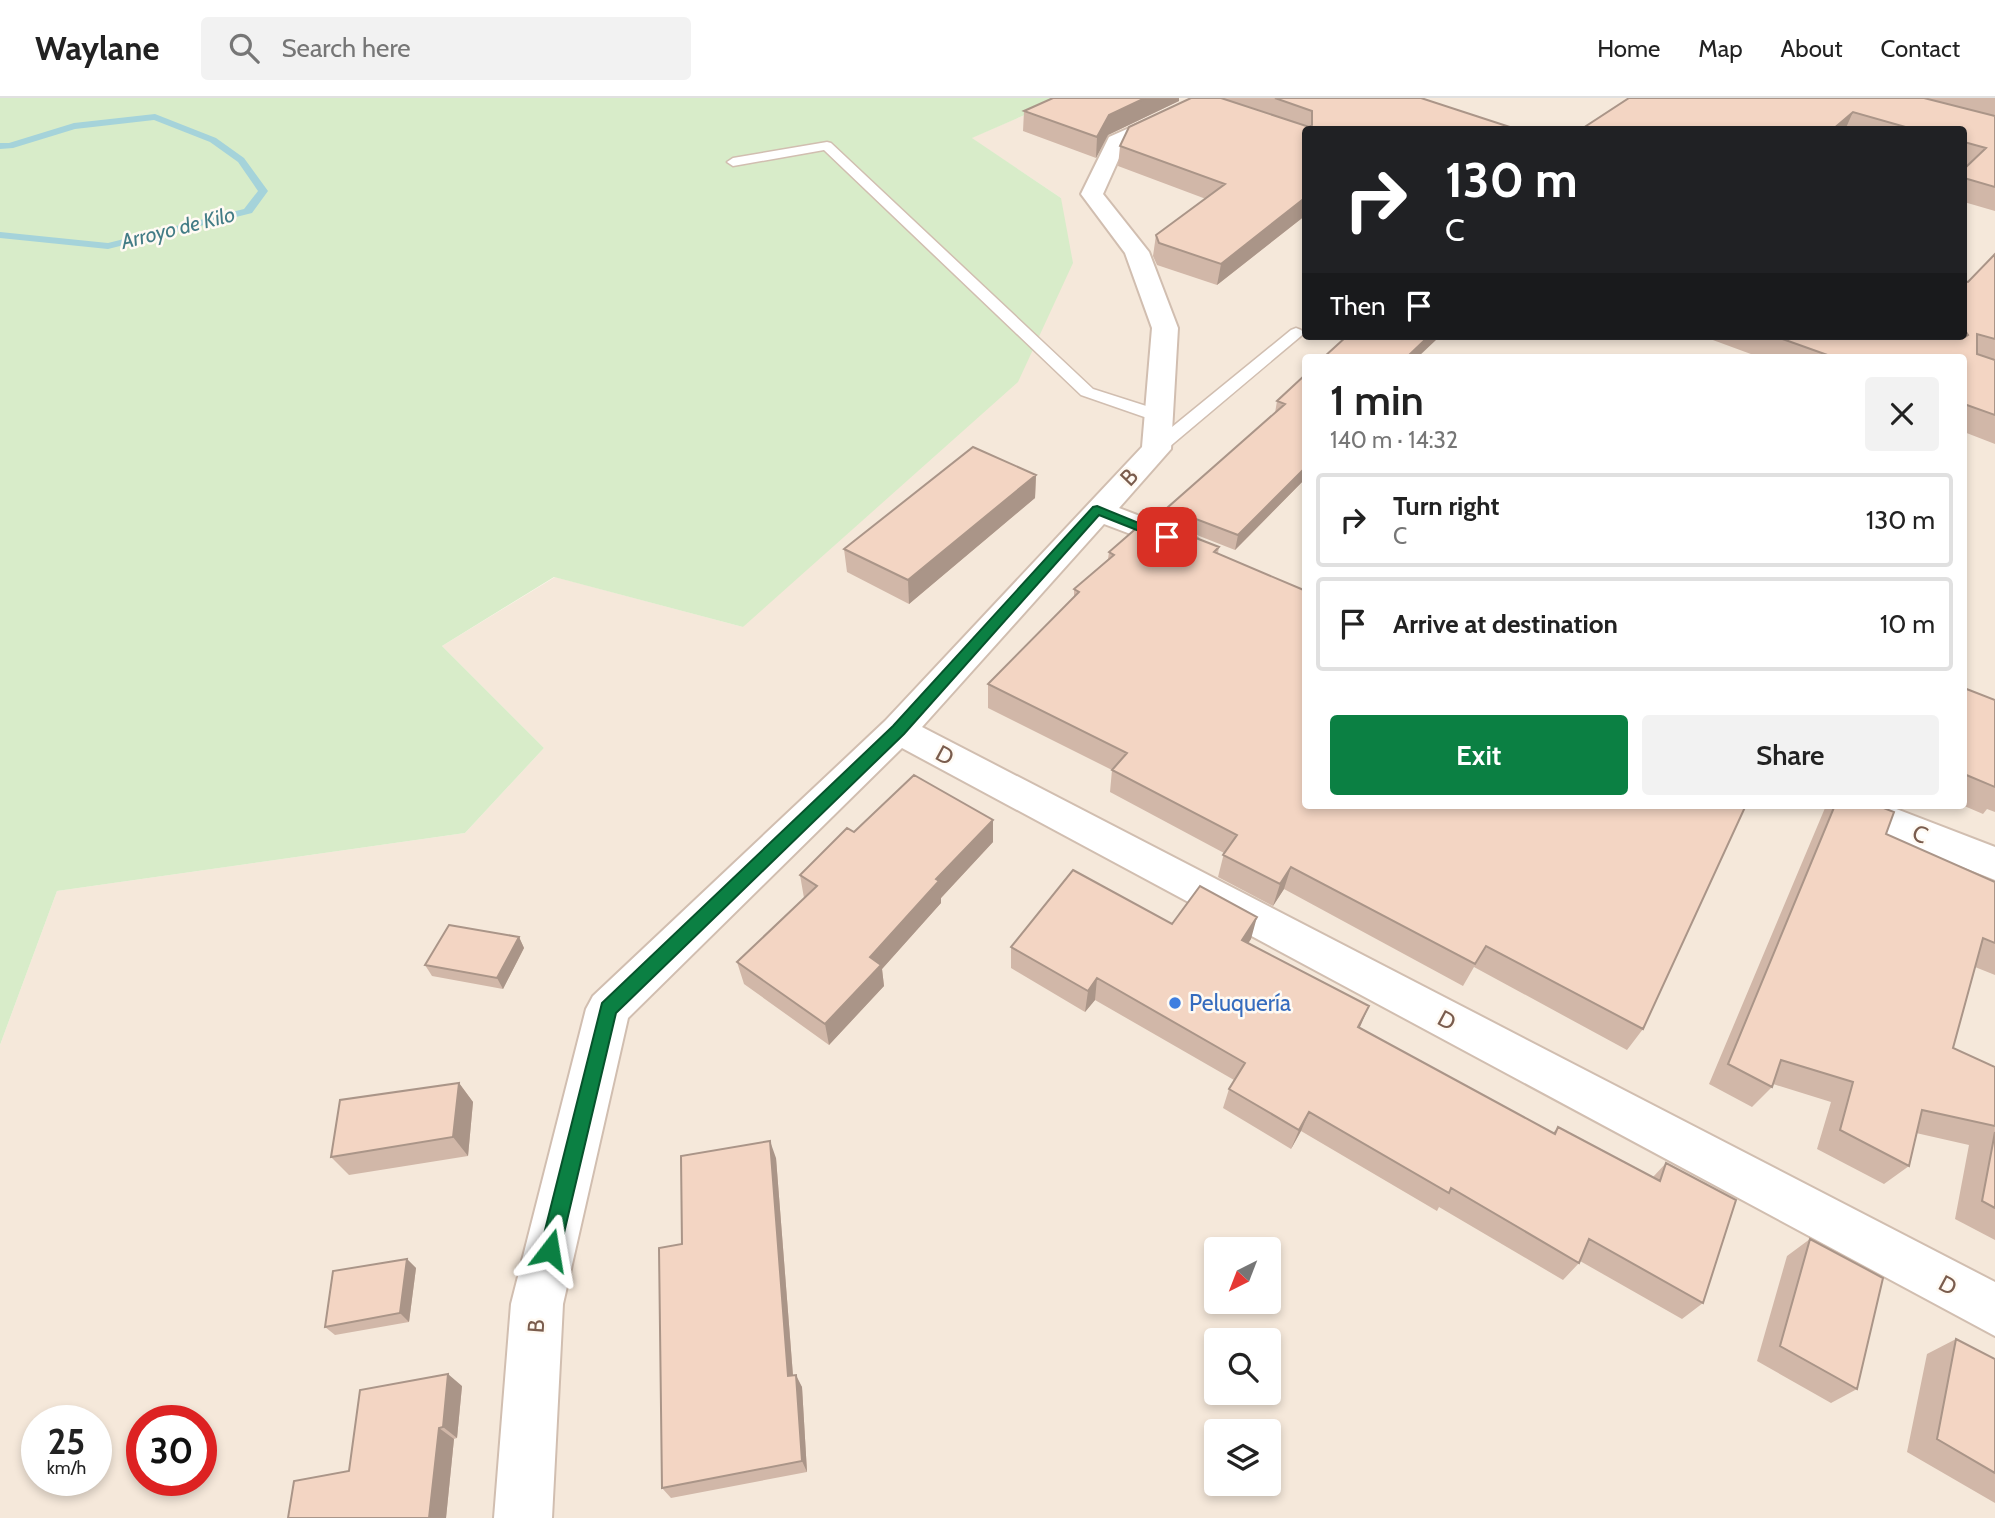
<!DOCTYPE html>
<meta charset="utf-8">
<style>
body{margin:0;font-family:Cabin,sans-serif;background:#f2f2f2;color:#222;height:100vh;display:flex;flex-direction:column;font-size:26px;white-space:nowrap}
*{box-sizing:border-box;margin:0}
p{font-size:23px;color:#767676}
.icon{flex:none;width:38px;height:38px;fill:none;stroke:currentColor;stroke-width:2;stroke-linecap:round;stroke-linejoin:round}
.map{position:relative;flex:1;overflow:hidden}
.details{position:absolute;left:1302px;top:256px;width:665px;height:455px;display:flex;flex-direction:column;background:#fff;border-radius:7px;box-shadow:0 4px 10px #0003}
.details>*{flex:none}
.guide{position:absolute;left:1302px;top:28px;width:665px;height:214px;border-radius:7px;box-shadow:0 4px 10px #0003;background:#202124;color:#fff;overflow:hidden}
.needle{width:46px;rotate:222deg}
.buttons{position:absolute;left:1204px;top:1139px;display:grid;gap:14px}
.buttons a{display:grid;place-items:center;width:77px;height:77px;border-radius:7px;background:#fff;box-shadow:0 4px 10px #0003;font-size:35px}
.speed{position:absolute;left:21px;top:1307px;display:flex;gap:14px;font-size:35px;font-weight:700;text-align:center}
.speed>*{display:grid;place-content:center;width:91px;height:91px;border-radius:50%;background:#fff;box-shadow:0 4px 10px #0003;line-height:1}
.speed small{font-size:18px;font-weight:400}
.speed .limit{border:10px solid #d22;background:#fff;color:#111}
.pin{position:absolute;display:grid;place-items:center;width:60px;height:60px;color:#fff;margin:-30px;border-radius:14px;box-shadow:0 4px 10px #0006}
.me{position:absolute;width:77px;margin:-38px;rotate:14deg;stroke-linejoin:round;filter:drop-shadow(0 0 5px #0008)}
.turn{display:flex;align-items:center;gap:24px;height:147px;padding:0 28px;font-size:32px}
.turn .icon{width:91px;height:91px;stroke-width:2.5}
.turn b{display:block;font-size:49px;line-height:60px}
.then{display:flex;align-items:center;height:66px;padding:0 28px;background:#0003;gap:14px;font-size:26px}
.round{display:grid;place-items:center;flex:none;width:74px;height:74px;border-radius:7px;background:#f2f2f2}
.headline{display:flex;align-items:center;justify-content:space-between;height:119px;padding:0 28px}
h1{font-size:42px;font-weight:600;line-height:52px}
.button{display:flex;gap:14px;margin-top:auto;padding:14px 28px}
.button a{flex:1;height:80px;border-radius:7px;background:#0b8043;color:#fff;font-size:28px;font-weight:600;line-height:80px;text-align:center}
.button a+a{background:#f2f2f2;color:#222}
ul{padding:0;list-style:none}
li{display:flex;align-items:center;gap:21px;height:94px;margin:0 14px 10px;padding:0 14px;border:4px solid #e0e0e0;border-radius:7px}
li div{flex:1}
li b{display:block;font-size:26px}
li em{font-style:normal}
header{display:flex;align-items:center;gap:42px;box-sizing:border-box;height:98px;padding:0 35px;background:#fff;border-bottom:2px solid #e0e0e0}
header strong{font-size:33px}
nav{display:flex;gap:38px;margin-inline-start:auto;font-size:24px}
.search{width:490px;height:63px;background:#f2f2f2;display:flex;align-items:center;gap:18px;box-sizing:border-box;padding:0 24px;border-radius:7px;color:#767676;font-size:26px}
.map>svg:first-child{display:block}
.residential{fill:#f5e8da;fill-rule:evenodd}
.green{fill:#d8ecc9}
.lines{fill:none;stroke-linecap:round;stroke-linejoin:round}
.stream{fill:#a5d3da;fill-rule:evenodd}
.lane-casing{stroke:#d1beb0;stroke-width:3}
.street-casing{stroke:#d1beb0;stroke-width:4}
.lane{fill:#fff;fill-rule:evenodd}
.street{fill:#fff;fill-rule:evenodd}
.wall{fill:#d1b7a8}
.shaded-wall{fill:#aa9588}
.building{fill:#f3d5c3;stroke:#aa9588;stroke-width:2}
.route{fill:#0b8043;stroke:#07532c;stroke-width:2}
.shop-dot{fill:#3f7fe0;stroke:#fffaf3;stroke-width:2.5}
.labels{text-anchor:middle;stroke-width:5;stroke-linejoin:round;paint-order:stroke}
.far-water-label{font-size:21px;font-style:italic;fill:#437c86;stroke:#fffaf3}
.street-label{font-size:23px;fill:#7a5c4d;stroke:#fffaf3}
.shop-label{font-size:23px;fill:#366cbe;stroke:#fffaf3;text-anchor:start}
</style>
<header>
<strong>Waylane</strong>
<div class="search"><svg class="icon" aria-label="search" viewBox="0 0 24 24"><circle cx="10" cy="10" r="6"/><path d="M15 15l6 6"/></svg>Search here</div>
<nav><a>Home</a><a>Map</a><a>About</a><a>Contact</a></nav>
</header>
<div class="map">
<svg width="1995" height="1420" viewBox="0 0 1995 1420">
<rect width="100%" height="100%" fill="#fdf6ec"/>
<path class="residential" d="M 1064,0 L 1995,0 L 1995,1420 L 0,1420 L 0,947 L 57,793 L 465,735 L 544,650 L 442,548 L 555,479 L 743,529 L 1061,100 L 971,40 ZM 1306,32 L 1964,32 L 1964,238 L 1306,238 ZM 1306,259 L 1964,259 L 1964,707 L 1306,707 ZM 1216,1152 L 1269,1152 L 1269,1204 L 1216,1204 ZM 1216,1242 L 1269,1242 L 1269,1295 L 1216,1295 ZM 37,1323 L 96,1323 L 96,1382 L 37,1382 ZM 142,1323 L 201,1323 L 201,1382 L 142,1382 ZM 1216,1334 L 1269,1334 L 1269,1386 L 1216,1386 Z"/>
<path class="green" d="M 0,0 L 1064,0 L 972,40 L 1061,100 L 1073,165 L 1018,284 L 743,529 L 554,479 L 442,548 L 544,650 L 465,735 L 57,793 L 0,947 Z"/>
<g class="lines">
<path class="stream" d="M 155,16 L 216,40 L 244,60 L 268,93 L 252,115 L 108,151 L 0,140 L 0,134 L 108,145 L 244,111 L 258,93 L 238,64 L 210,44 L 154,22 L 75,31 L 13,50 L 0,51 L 0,45 L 9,45 L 74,25 Z"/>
<g class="lane-casing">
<path id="lane" d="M 827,44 L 831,45 L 1093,291 L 1165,314 L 1167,318 L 1165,322 L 1153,322 L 1081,297 L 824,52 L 733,68 L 727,64 L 733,60 Z
M 1296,230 L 1301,232 L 1304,235 L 1301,238 L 1162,355 L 1150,355 L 1147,351 L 1150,347 L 1291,232 Z"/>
</g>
<g class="street-casing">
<path id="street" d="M 1170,12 L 1177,14 L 1180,18 L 1177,22 L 1125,47 L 1103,96 L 1149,154 L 1178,230 L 1171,351 L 1119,410 L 1197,440 L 1202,447 L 1197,454 L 1186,457 L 1104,426 L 922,629 L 1995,1184 L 1995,1238 L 902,650 L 628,920 L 563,1206 L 552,1420 L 494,1420 L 511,1206 L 586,911 L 593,898 L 885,623 L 1142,349 L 1152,230 L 1125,155 L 1081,96 L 1109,39 Z
M 1827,707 L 1886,707 L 1995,749 L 1995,782 L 1832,717 Z"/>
</g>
<use href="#lane" class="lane"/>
<use href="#street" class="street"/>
</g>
<path class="wall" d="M 1191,0 L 1421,0 L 1306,32 L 1306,117 L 1217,187 L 1157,167 L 1153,158 L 1156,137 L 1206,101 L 1118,68 L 1120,48 Z
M 1629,0 L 1995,0 L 1995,113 L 1964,104 L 1964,71 L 1966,69 L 1964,68 L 1964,32 L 1580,32 Z
M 1179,3 L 1108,37 L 1096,60 L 1023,33 L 1024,13 Z
M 1995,156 L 1995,346 L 1964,334 L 1964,259 L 1759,259 L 1702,238 L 1964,238 L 1964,183 L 1968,184 Z
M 1306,276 L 1306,380 L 1235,452 L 1166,425 L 1167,410 L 1275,315 L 1277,303 Z
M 1036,377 L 1035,400 L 909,506 L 847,474 L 844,451 Z
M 1219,449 L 1218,455 L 1643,931 L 1627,952 L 1474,869 L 1463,888 L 1284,791 L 1273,808 L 1218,779 L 1224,755 L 1110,694 L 1112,672 L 988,610 L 988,586 L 1074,499 L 1074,491 L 1108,461 L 1109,454 Z
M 1964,590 L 1995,602 L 1995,714 L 1987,711 L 1983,716 L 1962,707 L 1964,707 Z
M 1827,707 L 1876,707 L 1886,736 L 1995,784 L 1995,877 L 1975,869 L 1953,950 L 1995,969 L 1995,1142 L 1955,1121 L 1969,1047 L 1916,1035 L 1909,1068 L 1884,1086 L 1817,1051 L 1831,1004 L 1773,986 L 1772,989 L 1752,1009 L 1709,986 L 1825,710 Z
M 993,722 L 993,744 L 941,800 L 941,805 L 882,871 L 884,888 L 829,947 L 744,886 L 737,864 L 804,800 L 800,777 L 854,734 Z
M 1172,826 L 1251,841 L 1248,845 L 1360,930 L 1553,1035 L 1558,1029 L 1653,1079 L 1666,1065 L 1703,1205 L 1682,1221 L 1580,1163 L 1579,1165 L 1563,1182 L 1439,1109 L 1437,1113 L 1301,1033 L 1291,1051 L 1223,1010 L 1229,991 L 1234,982 L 1095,902 L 1085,914 L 1011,870 L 1011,849 Z
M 519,839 L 524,850 L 503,891 L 432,878 L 425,867 Z
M 459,985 L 473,1004 L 468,1058 L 349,1077 L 331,1059 Z
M 776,1060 L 793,1277 L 802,1289 L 807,1374 L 671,1400 L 662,1390 L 682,1146 Z
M 1810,1141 L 1857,1291 L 1831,1305 L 1757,1263 L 1787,1158 Z
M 407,1161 L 416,1170 L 409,1224 L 335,1237 L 325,1229 Z
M 1956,1241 L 1995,1261 L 1995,1405 L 1907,1354 L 1927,1256 Z
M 462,1288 L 457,1340 L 454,1341 L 446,1420 L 288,1420 Z"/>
<path class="shaded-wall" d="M 1145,0 L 1179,0 L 1179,3 L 1108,37 L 1096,60 L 1097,39 L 1109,17 Z
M 1853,14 L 1845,32 L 1832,32 Z
M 1306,99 L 1306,117 L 1217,187 L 1221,166 Z
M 1429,238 L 1437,238 L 1436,242 L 1418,259 L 1407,259 Z
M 1306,369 L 1306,380 L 1235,452 L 1238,437 Z
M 1036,377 L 1035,400 L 909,506 L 908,482 Z
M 993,722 L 993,744 L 941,800 L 941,805 L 882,871 L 884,888 L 829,947 L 825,926 L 870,859 L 936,781 Z
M 1291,769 L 1284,791 L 1273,808 L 1280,786 Z
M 1257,819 L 1251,841 L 1236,864 L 1242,842 Z
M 519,839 L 524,850 L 503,891 L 497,880 Z
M 1097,880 L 1095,902 L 1085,914 L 1088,893 Z
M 1369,908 L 1360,929 L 1349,949 L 1358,929 Z
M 459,985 L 473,1004 L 468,1058 L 453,1039 Z
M 1309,1014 L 1301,1033 L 1291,1051 L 1299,1032 Z
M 770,1043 L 776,1060 L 794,1291 L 788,1278 Z
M 407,1161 L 416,1170 L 409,1224 L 400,1215 Z
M 448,1276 L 462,1288 L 457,1340 L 443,1329 Z
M 796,1277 L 802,1289 L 807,1374 L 802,1363 Z
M 439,1330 L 454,1341 L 446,1420 L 429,1420 Z"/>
<path class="building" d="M 1053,0 L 1145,0 L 1109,17 L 1097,39 L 1024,13 Z
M 1191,0 L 1221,0 L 1309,29 L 1312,27 L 1312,13 L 1275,0 L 1421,0 L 1519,32 L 1306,32 L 1306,99 L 1221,166 L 1159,145 L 1156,137 L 1225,86 L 1120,48 L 1129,29 Z
M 1629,0 L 1924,0 L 1995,18 L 1995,89 L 1964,80 L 1964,71 L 1986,50 L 1964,44 L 1964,32 L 1916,32 L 1853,14 L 1832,32 L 1580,32 Z
M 1995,156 L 1995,241 L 1977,236 L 1977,256 L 1995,262 L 1995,317 L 1964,306 L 1964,259 L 1833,259 L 1774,238 L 1921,238 L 1925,239 L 1965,239 L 1968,237 L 1964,231 L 1964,183 L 1968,184 Z
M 1347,238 L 1429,238 L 1407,259 L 1324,259 Z
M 1306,276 L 1306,369 L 1238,437 L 1167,410 L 1285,306 L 1277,303 Z
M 973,349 L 1036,377 L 908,482 L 844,451 Z
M 1147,421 L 1219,449 L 1214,454 L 1306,493 L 1306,707 L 1746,707 L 1643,931 L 1486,848 L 1475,866 L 1291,769 L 1280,786 L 1223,757 L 1237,737 L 1112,672 L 1127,655 L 988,586 L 1079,494 L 1074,491 L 1114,457 L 1109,454 Z
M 1964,590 L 1995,602 L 1995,689 L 1964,676 Z
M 914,677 L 993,722 L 936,781 L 939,783 L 870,859 L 881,867 L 825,926 L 737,864 L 817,788 L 800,777 L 847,730 L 854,734 Z
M 1835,707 L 1876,707 L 1894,714 L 1886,736 L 1995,784 L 1995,845 L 1983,840 L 1953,950 L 1995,969 L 1995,1028 L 1922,1012 L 1909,1068 L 1840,1032 L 1853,984 L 1781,962 L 1772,989 L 1728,966 Z
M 1073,772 L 1172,826 L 1200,788 L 1257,819 L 1242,842 L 1369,908 L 1358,929 L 1555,1036 L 1558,1029 L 1660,1083 L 1666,1065 L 1736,1102 L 1703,1205 L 1589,1141 L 1579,1165 L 1451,1090 L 1449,1095 L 1309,1014 L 1299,1032 L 1229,991 L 1245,965 L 1097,880 L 1088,893 L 1011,849 Z
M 449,827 L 519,839 L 497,880 L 425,867 Z
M 459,985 L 453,1039 L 331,1059 L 340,1002 Z
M 1995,1034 L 1995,1110 L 1982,1103 Z
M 770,1043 L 788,1278 L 796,1277 L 802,1363 L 662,1390 L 659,1150 L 682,1146 L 681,1058 Z
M 1810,1141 L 1883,1180 L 1857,1291 L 1780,1248 Z
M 407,1161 L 400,1215 L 325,1229 L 333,1173 Z
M 1956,1241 L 1995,1261 L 1995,1375 L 1937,1341 Z
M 448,1276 L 443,1329 L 439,1330 L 429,1420 L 288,1420 L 294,1383 L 349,1373 L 360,1292 Z"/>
<path class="route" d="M 1097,408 L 1173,439 L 1167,443 L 1162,442 L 1099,417 L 904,636 L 616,915 L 560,1152 L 557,1159 L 550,1162 L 543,1159 L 540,1152 L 602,905 L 893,628 L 1093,409 Z"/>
<circle class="shop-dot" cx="1175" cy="905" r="7"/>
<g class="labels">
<g class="far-water-label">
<text transform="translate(178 130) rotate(-14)" y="7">Arroyo de Kilo</text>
</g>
<g class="street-label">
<text transform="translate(1129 379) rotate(-46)" y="8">B</text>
<text transform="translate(945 657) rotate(28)" y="8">D</text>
<text transform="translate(1920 736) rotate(22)" y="8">C</text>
<text transform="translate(1447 922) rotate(28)" y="8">D</text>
<text transform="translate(1948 1187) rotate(28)" y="8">D</text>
<text transform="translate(536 1228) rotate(-86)" y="8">B</text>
</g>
<g class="shop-label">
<text x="1189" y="913">Peluquería</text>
</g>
</g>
</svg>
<div class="buttons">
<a><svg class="needle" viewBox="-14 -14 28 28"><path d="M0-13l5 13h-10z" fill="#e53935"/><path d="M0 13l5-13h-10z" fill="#767676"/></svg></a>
<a><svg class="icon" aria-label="search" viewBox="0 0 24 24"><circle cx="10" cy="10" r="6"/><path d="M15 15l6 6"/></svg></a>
<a><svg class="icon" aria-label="layers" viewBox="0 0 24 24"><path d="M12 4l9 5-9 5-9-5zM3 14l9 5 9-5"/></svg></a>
</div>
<div class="speed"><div>25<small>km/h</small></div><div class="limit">30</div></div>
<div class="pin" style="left:1167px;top:439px;background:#d93025"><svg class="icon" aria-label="arrive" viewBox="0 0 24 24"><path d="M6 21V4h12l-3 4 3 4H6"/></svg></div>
<svg class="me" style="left:550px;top:1152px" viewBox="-20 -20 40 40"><path d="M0-17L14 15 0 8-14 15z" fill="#0b8043" stroke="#fff" stroke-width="4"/></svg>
<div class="guide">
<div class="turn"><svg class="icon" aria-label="right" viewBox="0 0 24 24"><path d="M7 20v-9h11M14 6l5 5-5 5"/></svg><div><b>130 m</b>C</div></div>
<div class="then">Then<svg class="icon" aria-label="arrive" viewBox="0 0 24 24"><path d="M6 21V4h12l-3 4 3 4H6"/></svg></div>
</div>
<section class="details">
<div class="headline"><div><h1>1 min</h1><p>140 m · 14:32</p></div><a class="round"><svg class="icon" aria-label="close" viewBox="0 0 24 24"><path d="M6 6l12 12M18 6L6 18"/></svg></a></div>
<ul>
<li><svg class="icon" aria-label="right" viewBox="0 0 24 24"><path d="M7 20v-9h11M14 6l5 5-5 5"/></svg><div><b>Turn right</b><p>C</p></div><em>130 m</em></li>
<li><svg class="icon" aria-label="arrive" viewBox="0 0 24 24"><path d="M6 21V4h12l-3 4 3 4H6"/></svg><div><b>Arrive at destination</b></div><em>10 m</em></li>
</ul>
<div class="button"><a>Exit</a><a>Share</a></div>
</section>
</div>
